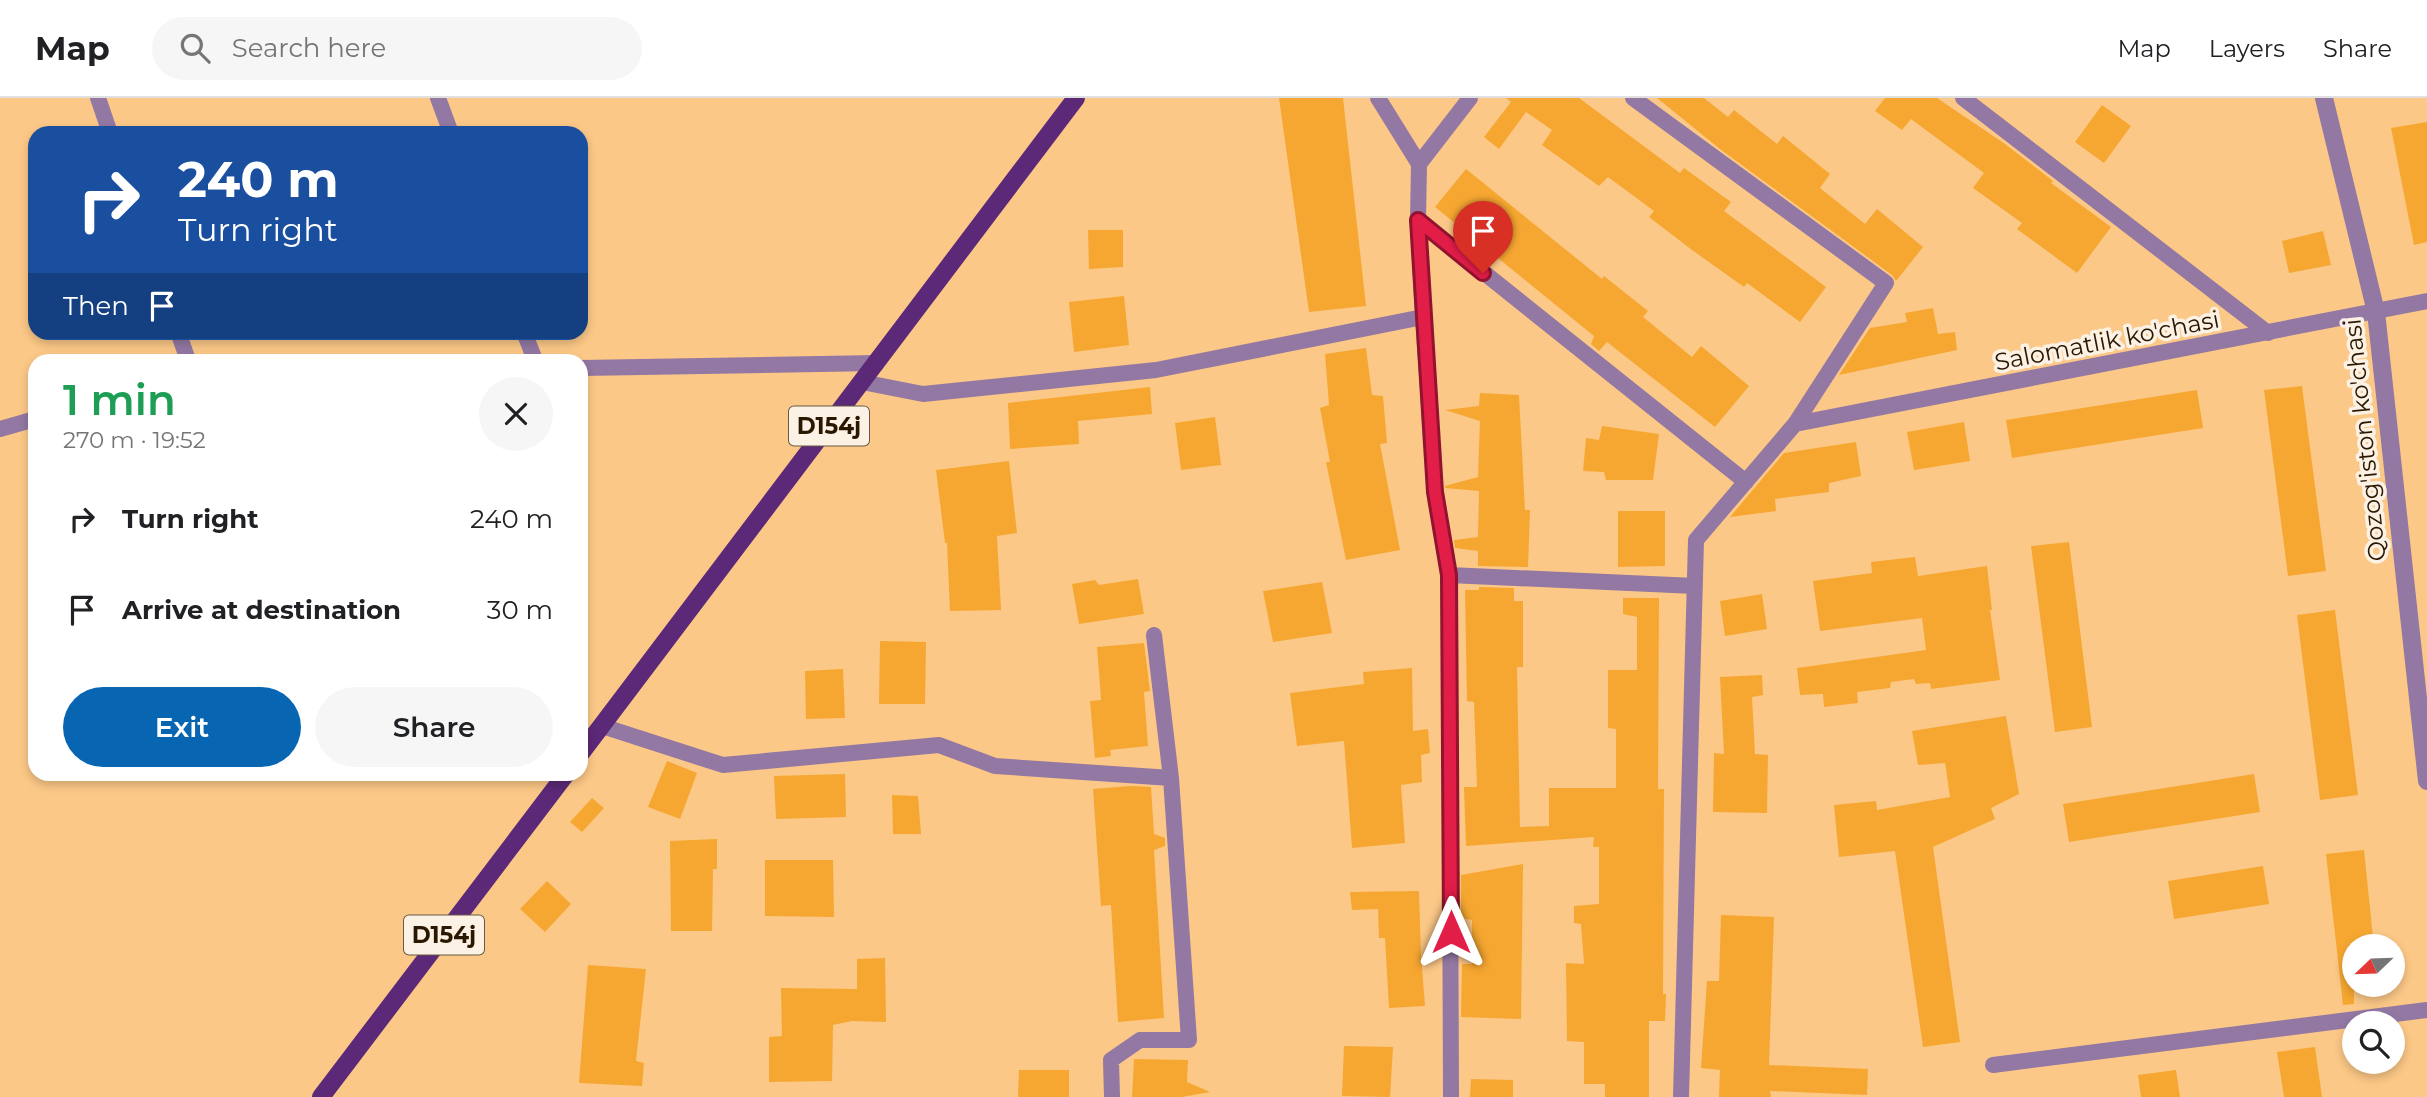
<!DOCTYPE html>
<meta charset="utf-8">
<style>
body{margin:0;font-family:Montserrat,sans-serif;background:#f6f6f6;color:#202124;height:100vh;display:flex;flex-direction:column;font-size:26px;white-space:nowrap}
*{box-sizing:border-box;margin:0}
p{font-size:23px;color:#757577}
.icon{flex:none;width:38px;height:38px;fill:none;stroke:currentColor;stroke-width:2;stroke-linecap:round;stroke-linejoin:round}
.map{position:relative;flex:1;overflow:hidden}
.panel{position:absolute;left:28px;top:256px;width:560px;height:427px;display:flex;flex-direction:column;background:#fff;border-radius:21px;box-shadow:0 4px 10px #0003}
.panel>*{flex:none}
.hud{position:absolute;left:28px;top:28px;width:560px;height:214px;border-radius:21px;box-shadow:0 4px 10px #0003;background:#1a4fa0;color:#fff;overflow:hidden}
.needle{width:46px;rotate:247deg}
.controls{position:absolute;left:2342px;top:836px;display:grid;gap:14px}
.controls a{display:grid;place-items:center;width:63px;height:63px;border-radius:50%;background:#fff;box-shadow:0 4px 10px #0003;font-size:35px}
.pin{position:absolute;display:grid;place-items:center;width:60px;height:60px;color:#fff;margin:-72px -30px;border-radius:50% 50% 50% 0;rotate:-45deg;box-shadow:0 0 7px #0007}
.pin .icon{rotate:45deg}
.me{position:absolute;width:77px;margin:-38px;rotate:0deg;stroke-linejoin:round;filter:drop-shadow(0 0 5px #0008)}
.turn{display:flex;align-items:center;gap:24px;height:147px;padding:0 35px;font-size:32px}
.turn .icon{width:91px;height:91px;stroke-width:2.5}
.turn b{display:block;font-size:49px;line-height:60px}
.then{display:flex;align-items:center;height:66px;padding:0 35px;background:#0003;gap:14px;font-size:26px}
.round{display:grid;place-items:center;flex:none;width:74px;height:74px;border-radius:37px;background:#f6f6f6}
.overview{display:flex;align-items:center;justify-content:space-between;height:119px;padding:0 35px}
h1{font-size:42px;font-weight:600;line-height:52px;color:#1e9e55}
.action{display:flex;gap:14px;margin-top:auto;padding:14px 35px}
.action a{flex:1;height:80px;border-radius:42px;background:#0765b2;color:#fff;font-size:28px;font-weight:600;line-height:80px;text-align:center}
.action a+a{background:#f6f6f6;color:#202124}
ul{padding:0;list-style:none}
li{display:flex;align-items:center;gap:21px;height:91px;padding:0 35px}
li div{flex:1}
li b{display:block;font-size:26px}
li em{font-style:normal}
header{display:flex;align-items:center;gap:42px;box-sizing:border-box;height:98px;padding:0 35px;background:#fff;border-bottom:2px solid #e0e0e0}
header strong{font-size:33px}
nav{display:flex;gap:38px;margin-inline-start:auto;font-size:24px}
.search{width:490px;height:63px;background:#f6f6f6;display:flex;align-items:center;gap:18px;box-sizing:border-box;padding:0 24px;border-radius:38px;color:#757577;font-size:26px}
.map>svg:first-child{display:block}
.building{fill:#f6a731}
.lines{fill:none;stroke-linecap:round;stroke-linejoin:round}
.minor{stroke:#9278a3;stroke-width:16}
.tertiary{stroke:#9278a3;stroke-width:18}
.primary{stroke:#5b2977;stroke-width:18}
.route-casing{stroke:#92132f;stroke-width:18}
.route{stroke:#e11d48;stroke-width:12}
.labels{text-anchor:middle;stroke-width:7;stroke-linejoin:round;paint-order:stroke}
.shield{fill:#fcf1e5;stroke:#695845;stroke-width:2}
.shield-label{font-size:23px;font-weight:bold;fill:#2a1700}
.street-label{font-size:24px;fill:#2a1700;stroke:#fcf1e5}
</style>
<header>
<strong>Map</strong>
<div class="search"><svg class="icon" aria-label="search" viewBox="0 0 24 24"><circle cx="10" cy="10" r="6"/><path d="M15 15l6 6"/></svg>Search here</div>
<nav><a>Map</a><a>Layers</a><a>Share</a></nav>
</header>
<div class="map">
<svg width="2427" height="999" viewBox="0 0 2427 999">
<rect width="100%" height="100%" fill="#fcc887"/>
<path class="building" d="M 1279,0 L 1343,0 L 1366,208 L 1309,214 Z
M 1506,0 L 1579,0 L 1680,75 L 1684,70 L 1731,104 L 1724,113 L 1826,189 L 1800,224 L 1747,185 L 1744,189 L 1692,152 L 1649,119 L 1654,113 L 1608,79 L 1599,88 L 1542,47 L 1552,32 L 1526,14 L 1499,51 L 1484,39 L 1511,4 Z
M 1657,0 L 1704,0 L 1728,19 L 1734,12 L 1777,46 L 1783,38 L 1830,76 L 1820,90 L 1865,126 L 1877,111 L 1923,149 L 1896,183 L 1892,177 L 1720,51 Z
M 1885,0 L 1937,0 L 2005,46 L 2053,83 L 2051,85 L 2111,129 L 2077,175 L 2017,131 L 2022,125 L 1973,90 L 1984,75 L 1911,21 L 1902,32 L 1875,13 Z
M 2102,7 L 2131,28 L 2104,65 L 2075,44 Z
M 2427,24 L 2427,144 L 2414,147 L 2391,30 Z
M 1466,71 L 1602,181 L 1604,178 L 1648,213 L 1643,219 L 1692,259 L 1701,248 L 1749,288 L 1715,329 L 1607,244 L 1599,253 L 1591,246 L 1594,238 L 1435,109 Z
M 1088,132 L 1123,132 L 1123,169 L 1089,171 Z
M 2323,133 L 2331,167 L 2289,175 L 2282,143 Z
M 1124,198 L 1129,247 L 1074,254 L 1069,204 Z
M 1933,210 L 1938,236 L 1955,234 L 1957,252 L 1839,277 L 1870,230 L 1907,224 L 1905,215 Z
M 1366,250 L 1372,297 L 1383,298 L 1387,345 L 1380,346 L 1400,452 L 1346,462 L 1326,364 L 1330,364 L 1320,310 L 1329,307 L 1325,256 Z
M 2302,288 L 2326,473 L 2288,478 L 2264,292 Z
M 1150,289 L 1152,316 L 1078,323 L 1079,346 L 1010,351 L 1008,305 Z
M 2197,292 L 2203,330 L 2012,360 L 2006,322 Z
M 1480,295 L 1519,297 L 1525,412 L 1530,412 L 1528,469 L 1478,468 L 1478,453 L 1455,450 L 1454,442 L 1478,439 L 1479,393 L 1445,390 L 1445,388 L 1478,379 L 1480,323 L 1445,312 L 1479,308 Z
M 1215,319 L 1221,367 L 1181,372 L 1175,325 Z
M 1964,324 L 1970,363 L 1914,372 L 1907,334 Z
M 1602,328 L 1659,336 L 1653,382 L 1606,382 L 1604,374 L 1583,373 L 1586,340 L 1599,342 Z
M 1856,344 L 1861,378 L 1829,385 L 1829,394 L 1775,401 L 1776,413 L 1730,419 L 1784,355 Z
M 1009,363 L 1017,435 L 997,438 L 1001,512 L 950,513 L 947,445 L 945,445 L 936,372 Z
M 1618,413 L 1665,413 L 1665,468 L 1618,469 Z
M 2069,444 L 2092,629 L 2055,634 L 2031,448 Z
M 1915,459 L 1918,478 L 1987,468 L 1992,512 L 1990,512 L 2000,582 L 1931,591 L 1930,585 L 1916,586 L 1914,581 L 1891,584 L 1890,590 L 1857,594 L 1858,605 L 1824,609 L 1823,596 L 1800,597 L 1797,570 L 1926,552 L 1922,520 L 1820,533 L 1813,483 L 1872,475 L 1871,464 Z
M 1138,481 L 1144,516 L 1079,526 L 1072,486 L 1095,482 L 1099,487 Z
M 1322,484 L 1332,535 L 1273,544 L 1263,493 Z
M 1479,489 L 1514,490 L 1514,503 L 1523,503 L 1523,569 L 1517,569 L 1520,729 L 1549,728 L 1549,690 L 1616,690 L 1616,631 L 1608,630 L 1608,572 L 1637,572 L 1637,519 L 1623,516 L 1623,500 L 1659,500 L 1658,691 L 1664,691 L 1663,896 L 1666,896 L 1665,923 L 1649,923 L 1649,999 L 1605,999 L 1605,986 L 1584,986 L 1584,944 L 1567,943 L 1566,865 L 1584,866 L 1581,826 L 1574,825 L 1574,808 L 1599,806 L 1599,749 L 1593,749 L 1594,739 L 1466,748 L 1464,689 L 1477,689 L 1474,604 L 1467,603 L 1465,492 L 1479,492 Z
M 1762,496 L 1767,531 L 1725,538 L 1720,503 Z
M 2335,512 L 2358,697 L 2320,702 L 2297,517 Z
M 880,543 L 926,544 L 925,606 L 879,606 Z
M 1144,545 L 1150,593 L 1144,594 L 1148,648 L 1110,652 L 1111,658 L 1095,660 L 1090,603 L 1101,602 L 1097,549 Z
M 1412,570 L 1413,633 L 1428,631 L 1430,655 L 1421,657 L 1422,684 L 1401,687 L 1405,745 L 1352,750 L 1344,643 L 1297,648 L 1290,595 L 1364,586 L 1363,574 Z
M 843,571 L 845,620 L 806,621 L 805,573 Z
M 1762,577 L 1763,597 L 1752,599 L 1755,656 L 1768,657 L 1767,715 L 1713,714 L 1714,655 L 1724,656 L 1720,579 Z
M 2006,618 L 2019,696 L 1991,710 L 1995,721 L 1933,749 L 1960,944 L 1923,949 L 1895,753 L 1839,759 L 1834,707 L 1876,703 L 1877,712 L 1950,699 L 1945,665 L 1918,667 L 1912,633 Z
M 667,663 L 697,675 L 680,721 L 648,709 Z
M 845,676 L 846,719 L 776,721 L 774,678 Z
M 2254,676 L 2260,714 L 2069,744 L 2063,706 Z
M 1131,688 L 1151,689 L 1154,736 L 1165,740 L 1165,748 L 1154,752 L 1164,920 L 1118,924 L 1111,807 L 1101,808 L 1093,691 Z
M 892,697 L 918,698 L 921,736 L 893,736 Z
M 592,700 L 604,710 L 582,734 L 570,724 Z
M 717,741 L 717,771 L 713,771 L 712,833 L 671,833 L 670,743 Z
M 2364,752 L 2374,849 L 2354,849 L 2354,906 L 2343,907 L 2326,756 Z
M 765,762 L 833,762 L 834,819 L 765,818 Z
M 1523,766 L 1521,921 L 1461,919 L 1462,866 L 1472,866 L 1472,822 L 1461,820 L 1461,777 Z
M 2263,768 L 2269,806 L 2174,821 L 2168,783 Z
M 547,783 L 571,806 L 545,834 L 520,811 Z
M 1419,793 L 1421,857 L 1425,908 L 1389,910 L 1385,840 L 1379,840 L 1378,811 L 1352,812 L 1350,794 Z
M 1721,817 L 1774,819 L 1769,967 L 1868,971 L 1867,997 L 1770,993 L 1771,999 L 1719,999 L 1720,972 L 1701,970 L 1707,883 L 1719,883 Z
M 885,860 L 886,924 L 852,923 L 833,927 L 832,983 L 769,984 L 769,939 L 782,938 L 781,890 L 857,891 L 857,861 Z
M 588,867 L 646,871 L 636,963 L 644,965 L 642,988 L 579,985 Z
M 1344,948 L 1393,949 L 1390,999 L 1342,998 Z
M 2315,949 L 2322,999 L 2284,999 L 2277,954 Z
M 1134,961 L 1188,962 L 1187,984 L 1210,994 L 1182,999 L 1132,999 Z
M 1019,972 L 1069,972 L 1069,999 L 1018,999 Z
M 2176,972 L 2180,999 L 2141,999 L 2138,977 Z
M 1471,981 L 1513,982 L 1513,999 L 1470,999 Z"/>
<g class="lines">
<path class="minor" d="M 98,0 L 110,35
M 438,0 L 451,35
M 1378,0 L 1419,66 L 1418,122 L 1423,219 L 1435,394 L 1449,477 L 1451,999
M 1633,0 L 1886,185 L 1795,326 L 1696,442 L 1681,999
M 1963,0 L 2268,235
M 1419,66 L 1470,0
M 1418,122 L 1746,384
M 178,234 L 188,262
M 524,234 L 535,262
M 581,270 L 876,265
M 862,284 L 923,296 L 1156,272 L 1423,219
M 1795,326 L 2427,203
M 0,331 L 35,321
M 1449,477 L 1695,488
M 602,628 L 723,667 L 939,647 L 995,668 L 1171,680
M 1993,967 L 2427,912
M 1112,999 L 1111,962 L 1140,942 L 1189,942 L 1171,680 L 1154,537"/>
<path class="tertiary" d="M 2324,0 L 2376,214 L 2427,683"/>
<path class="primary" d="M 581,655 L 1076,0
M 321,999 L 566,676"/>
</g>
<g class="lines">
<g class="route-casing">
<path id="route" d="M 1451,834 L 1449,477 L 1435,394 L 1418,122 L 1483,175"/>
</g>
<use href="#route" class="route"/>
</g>
<g class="labels">
<g class="shield">
<rect x="789" y="308.5" width="80" height="39" rx="5"/>
<rect x="404" y="817.5" width="80" height="39" rx="5"/>
</g>
<g class="shield-label">
<text x="829" y="336">D154j</text>
<text x="444" y="845">D154j</text>
</g>
<g class="street-label">
<text transform="translate(2107 243) rotate(-11)" y="8">Salomatlik ko'chasi</text>
<text transform="translate(2365 342) rotate(-96)" y="8">Qozog'iston ko'chasi</text>
</g>
</g>
</svg>
<div class="controls">
<a><svg class="needle" viewBox="-14 -14 28 28"><path d="M0-13l5 13h-10z" fill="#e53935"/><path d="M0 13l5-13h-10z" fill="#757577"/></svg></a>
<a><svg class="icon" aria-label="search" viewBox="0 0 24 24"><circle cx="10" cy="10" r="6"/><path d="M15 15l6 6"/></svg></a>
</div>
<div class="pin" style="left:1483px;top:175px;background:#d93025"><svg class="icon" aria-label="arrive" viewBox="0 0 24 24"><path d="M6 21V4h12l-3 4 3 4H6"/></svg></div>
<svg class="me" style="left:1451px;top:834px" viewBox="-20 -20 40 40"><path d="M0-17L14 15 0 8-14 15z" fill="#e11d48" stroke="#fff" stroke-width="4"/></svg>
<div class="hud">
<div class="turn"><svg class="icon" aria-label="right" viewBox="0 0 24 24"><path d="M7 20v-9h11M14 6l5 5-5 5"/></svg><div><b>240 m</b>Turn right</div></div>
<div class="then">Then<svg class="icon" aria-label="arrive" viewBox="0 0 24 24"><path d="M6 21V4h12l-3 4 3 4H6"/></svg></div>
</div>
<section class="panel">
<div class="overview"><div><h1>1 min</h1><p>270 m · 19:52</p></div><a class="round"><svg class="icon" aria-label="close" viewBox="0 0 24 24"><path d="M6 6l12 12M18 6L6 18"/></svg></a></div>
<ul>
<li><svg class="icon" aria-label="right" viewBox="0 0 24 24"><path d="M7 20v-9h11M14 6l5 5-5 5"/></svg><div><b>Turn right</b></div><em>240 m</em></li>
<li><svg class="icon" aria-label="arrive" viewBox="0 0 24 24"><path d="M6 21V4h12l-3 4 3 4H6"/></svg><div><b>Arrive at destination</b></div><em>30 m</em></li>
</ul>
<div class="action"><a>Exit</a><a>Share</a></div>
</section>
</div>
